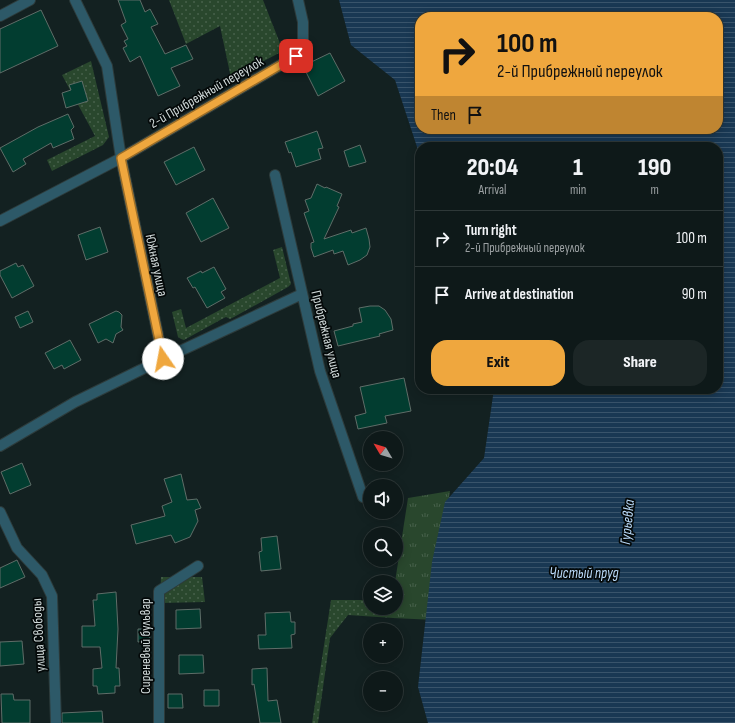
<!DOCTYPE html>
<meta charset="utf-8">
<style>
body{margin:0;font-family:"Sofia Sans Condensed",sans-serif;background:#1c2626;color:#f1f3f6;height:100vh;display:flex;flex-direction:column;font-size:15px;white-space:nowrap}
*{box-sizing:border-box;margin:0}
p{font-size:13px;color:#9ba0a2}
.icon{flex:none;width:22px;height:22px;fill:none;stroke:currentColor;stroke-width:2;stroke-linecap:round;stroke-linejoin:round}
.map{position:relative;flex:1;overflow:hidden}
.drawer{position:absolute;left:415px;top:142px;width:308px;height:252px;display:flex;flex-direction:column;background:#0e1919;border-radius:16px;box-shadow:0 2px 10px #0003,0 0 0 1px #2e3838}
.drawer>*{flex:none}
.top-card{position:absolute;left:415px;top:12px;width:308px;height:122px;border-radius:16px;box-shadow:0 2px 10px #0003,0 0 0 1px #2e3838;background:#efa73e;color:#111;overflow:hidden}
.needle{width:26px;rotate:308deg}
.tools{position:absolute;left:363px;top:431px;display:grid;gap:8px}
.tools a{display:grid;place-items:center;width:40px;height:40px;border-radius:50%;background:#0e1919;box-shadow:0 2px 10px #0003,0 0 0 1px #2e3838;font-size:20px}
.pin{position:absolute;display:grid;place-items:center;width:34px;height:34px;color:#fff;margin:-17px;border-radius:8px;box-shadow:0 2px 6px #0006}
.me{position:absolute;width:44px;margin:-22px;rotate:348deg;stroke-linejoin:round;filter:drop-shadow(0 0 3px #0008)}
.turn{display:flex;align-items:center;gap:14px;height:84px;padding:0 16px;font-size:18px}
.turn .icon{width:52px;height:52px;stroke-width:2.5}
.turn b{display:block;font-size:28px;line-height:34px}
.then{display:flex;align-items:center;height:38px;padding:0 16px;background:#0003;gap:8px;font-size:15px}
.eta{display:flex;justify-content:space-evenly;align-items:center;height:68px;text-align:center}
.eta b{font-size:24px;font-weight:800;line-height:28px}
.action{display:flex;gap:8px;margin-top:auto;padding:8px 16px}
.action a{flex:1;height:46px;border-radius:16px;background:#efa73e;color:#111;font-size:16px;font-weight:800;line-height:46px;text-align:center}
.action a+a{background:#1c2626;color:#f1f3f6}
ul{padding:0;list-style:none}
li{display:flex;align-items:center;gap:12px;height:56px;padding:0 16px;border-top:1px solid #2e3838}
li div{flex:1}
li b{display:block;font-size:15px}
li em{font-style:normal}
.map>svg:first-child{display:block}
.grass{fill:url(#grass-tufts)}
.garden{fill:url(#garden-dots)}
.water{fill:url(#water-rules);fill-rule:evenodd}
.building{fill:#023d30;stroke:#5f6d68}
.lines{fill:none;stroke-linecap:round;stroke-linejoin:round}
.minor-casing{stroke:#2d3b3b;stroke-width:12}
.minor{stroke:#2d5968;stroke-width:10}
.route-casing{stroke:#9b6d28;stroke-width:10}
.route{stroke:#efa73e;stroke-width:7}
.labels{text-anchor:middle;stroke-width:3.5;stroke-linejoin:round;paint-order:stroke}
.street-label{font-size:14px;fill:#d0d9d9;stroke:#040909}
.water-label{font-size:15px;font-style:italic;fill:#b9d9f8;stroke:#040909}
</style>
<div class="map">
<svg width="735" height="723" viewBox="0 0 735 723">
<defs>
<pattern id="grass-tufts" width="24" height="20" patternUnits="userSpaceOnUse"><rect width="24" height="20" fill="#29472d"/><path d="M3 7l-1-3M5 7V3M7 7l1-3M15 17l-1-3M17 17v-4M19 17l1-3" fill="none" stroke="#47614b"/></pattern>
<pattern id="garden-dots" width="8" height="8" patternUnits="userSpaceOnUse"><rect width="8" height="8" fill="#29472d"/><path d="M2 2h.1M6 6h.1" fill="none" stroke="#47614b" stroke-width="1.8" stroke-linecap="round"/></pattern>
<pattern id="water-rules" width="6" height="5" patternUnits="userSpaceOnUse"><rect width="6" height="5" fill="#193853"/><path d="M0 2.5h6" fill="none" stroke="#39546b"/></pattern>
</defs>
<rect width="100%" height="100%" fill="#132121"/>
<path class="grass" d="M 450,491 L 438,566 L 435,620 L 393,618 L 393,608 L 396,608 L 396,582 L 395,582 L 408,498 Z"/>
<path class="garden" d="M 169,0 L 263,0 L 283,51 L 231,78 L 220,26 L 186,44 Z
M 91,61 L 109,137 L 103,145 L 52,171 L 47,160 L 95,136 L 62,75 Z
M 282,247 L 290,280 L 291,284 L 288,287 L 234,317 L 230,319 L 226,317 L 222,319 L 184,340 L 181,339 L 178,337 L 172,312 L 181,309 L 186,328 L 280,278 L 273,250 Z
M 161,577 L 202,577 L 205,602 L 160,603 Z
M 331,600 L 370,600 L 370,608 L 393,608 L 393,618 L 348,615 L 330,638 L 318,723 L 312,723 Z"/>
<path class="water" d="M 339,0 L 735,0 L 735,723 L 428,723 L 418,687 L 432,562 L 445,502 L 484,458 L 494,389 L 718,389 L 718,147 L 420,147 L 420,156 L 395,80 L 351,45 ZM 420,17 L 718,17 L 718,129 L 420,129 Z"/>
<path class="building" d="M 118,0 L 140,0 L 145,12 L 150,9 L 158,24 L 151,27 L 165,54 L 186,45 L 193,59 L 171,68 L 180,86 L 158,96 L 140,56 L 130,62 L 123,48 L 127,46 L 124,41 L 128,39 L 121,25 L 126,22 Z
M 41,10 L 58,46 L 0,73 L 0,29 Z
M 330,53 L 345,81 L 318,96 L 303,66 Z
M 82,81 L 88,101 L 66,108 L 62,93 L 71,90 L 69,85 Z
M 68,114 L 74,127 L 71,130 L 74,139 L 53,148 L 51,143 L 23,159 L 26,164 L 13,172 L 0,148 L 38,127 Z
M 317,131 L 323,148 L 318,149 L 321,159 L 296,167 L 291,152 L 289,153 L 285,142 Z
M 360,145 L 366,162 L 349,167 L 344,151 Z
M 194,147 L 205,170 L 176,185 L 164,162 Z
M 317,184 L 325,188 L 326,187 L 342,194 L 337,206 L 339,207 L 324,239 L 351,230 L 352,233 L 366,228 L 369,239 L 370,247 L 367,255 L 360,260 L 348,265 L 343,251 L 334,254 L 333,250 L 314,257 L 311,248 L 311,243 L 314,242 L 304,213 L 309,211 L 305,200 L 311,198 Z
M 213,198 L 229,228 L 201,242 L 186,213 Z
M 100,227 L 108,252 L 86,260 L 78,235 Z
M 16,263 L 18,267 L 23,265 L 34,286 L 12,298 L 0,275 L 0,271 Z
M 214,267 L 226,289 L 221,292 L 225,298 L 207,308 L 195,287 L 193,288 L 187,278 L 201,271 L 202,273 Z
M 370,306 L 379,306 L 385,310 L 391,319 L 393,330 L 379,334 L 380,336 L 338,346 L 334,331 L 353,326 L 353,324 L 362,322 L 359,308 Z
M 28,311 L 33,322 L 20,328 L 15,317 Z
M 116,311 L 119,312 L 122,315 L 121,327 L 123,330 L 116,334 L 113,343 L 106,339 L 98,343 L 89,324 Z
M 70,340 L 81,360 L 64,369 L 62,365 L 54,369 L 45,353 Z
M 404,378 L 411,411 L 385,416 L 387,423 L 358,429 L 355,416 L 366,413 L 360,387 Z
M 22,463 L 31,485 L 10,494 L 1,472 Z
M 181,474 L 187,500 L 197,499 L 201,508 L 195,510 L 198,521 L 190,537 L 175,543 L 171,535 L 136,544 L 131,525 L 165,516 L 162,506 L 172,502 L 164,479 Z
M 277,536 L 281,569 L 261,571 L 259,552 L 262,551 L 261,538 Z
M 17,560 L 25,577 L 0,588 L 0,568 Z
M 116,592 L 118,629 L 116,668 L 119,668 L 120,686 L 115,686 L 115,693 L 98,694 L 97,686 L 93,686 L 93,669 L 102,668 L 100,647 L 82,647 L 82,626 L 95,626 L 93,600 L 97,600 L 97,594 Z
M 200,609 L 201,628 L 176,629 L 176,610 Z
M 290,612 L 291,622 L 295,622 L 295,634 L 291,635 L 292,648 L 259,649 L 258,635 L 266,635 L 265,613 Z
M 138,629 L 149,629 L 150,641 L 138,642 Z
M 22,641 L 24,664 L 0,666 L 0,642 Z
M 179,655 L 203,655 L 204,673 L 179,674 Z
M 267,668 L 268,701 L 277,700 L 281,723 L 260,723 L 254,684 L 252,685 L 252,669 Z
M 204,690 L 219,690 L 219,706 L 204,706 Z
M 1,694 L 13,694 L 14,700 L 30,700 L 30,723 L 2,723 Z
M 168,694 L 182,694 L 183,708 L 168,708 Z
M 102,711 L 103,723 L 62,723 L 62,713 Z"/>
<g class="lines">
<g class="minor-casing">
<path id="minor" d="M 0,16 L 30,0
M 275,175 L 320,371 L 363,497
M 0,221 L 121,158 L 296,56 L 303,43 L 303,22 L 298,0
M 163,359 L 302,294
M 0,446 L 75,402 L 163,359 L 121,158 L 107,66 L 75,0
M 0,512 L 17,548 L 42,575 L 52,596 L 56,723
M 159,723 L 159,591 L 198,566"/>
</g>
<use href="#minor" class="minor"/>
</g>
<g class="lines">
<g class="route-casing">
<path id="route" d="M 163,359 L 121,158 L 296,56"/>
</g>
<use href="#route" class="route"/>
</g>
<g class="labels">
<g class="street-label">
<text transform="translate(206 92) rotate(-30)" y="5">2-й Прибрежный переулок</text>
<text transform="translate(157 265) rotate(78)" y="5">Южная улица</text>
<text transform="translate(327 334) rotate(76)" y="5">Прибрежная улица</text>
<text transform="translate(38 635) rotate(-93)" y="5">улица Свободы</text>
<text transform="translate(145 646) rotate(-90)" y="5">Сиреневый бульвар</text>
</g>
<g class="water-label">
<text transform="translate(627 522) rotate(-85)" y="5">Гурьевка</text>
<text x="584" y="578">Чистый пруд</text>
</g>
</g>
</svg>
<div class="tools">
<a><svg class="needle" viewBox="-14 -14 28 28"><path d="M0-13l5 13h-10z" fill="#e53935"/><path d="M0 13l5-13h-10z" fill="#9ba0a2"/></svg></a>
<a><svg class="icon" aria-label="sound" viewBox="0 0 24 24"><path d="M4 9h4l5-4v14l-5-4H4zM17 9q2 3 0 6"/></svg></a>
<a><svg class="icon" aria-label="search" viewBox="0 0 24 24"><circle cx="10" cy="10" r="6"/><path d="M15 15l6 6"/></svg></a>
<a><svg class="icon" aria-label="layers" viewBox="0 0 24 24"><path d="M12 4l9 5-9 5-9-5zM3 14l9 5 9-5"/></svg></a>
<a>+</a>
<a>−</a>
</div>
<div class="pin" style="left:296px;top:56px;background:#d93025"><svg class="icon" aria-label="arrive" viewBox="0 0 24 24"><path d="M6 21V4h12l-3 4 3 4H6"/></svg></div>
<svg class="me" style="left:163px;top:359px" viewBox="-20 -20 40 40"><circle r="19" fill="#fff"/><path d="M0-13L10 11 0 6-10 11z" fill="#efa73e"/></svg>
<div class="top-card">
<div class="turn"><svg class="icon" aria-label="right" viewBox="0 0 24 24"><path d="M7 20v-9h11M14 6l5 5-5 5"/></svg><div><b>100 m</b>2-й Прибрежный переулок</div></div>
<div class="then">Then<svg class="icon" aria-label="arrive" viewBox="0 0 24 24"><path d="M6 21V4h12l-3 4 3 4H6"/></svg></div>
</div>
<section class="drawer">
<div class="eta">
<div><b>20:04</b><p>Arrival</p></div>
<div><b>1</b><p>min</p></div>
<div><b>190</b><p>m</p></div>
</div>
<ul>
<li><svg class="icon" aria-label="right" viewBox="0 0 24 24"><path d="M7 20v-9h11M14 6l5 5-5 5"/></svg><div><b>Turn right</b><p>2-й Прибрежный переулок</p></div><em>100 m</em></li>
<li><svg class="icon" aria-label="arrive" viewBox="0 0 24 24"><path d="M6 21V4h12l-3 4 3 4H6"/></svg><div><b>Arrive at destination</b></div><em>90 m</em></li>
</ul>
<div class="action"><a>Exit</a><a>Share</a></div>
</section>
</div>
